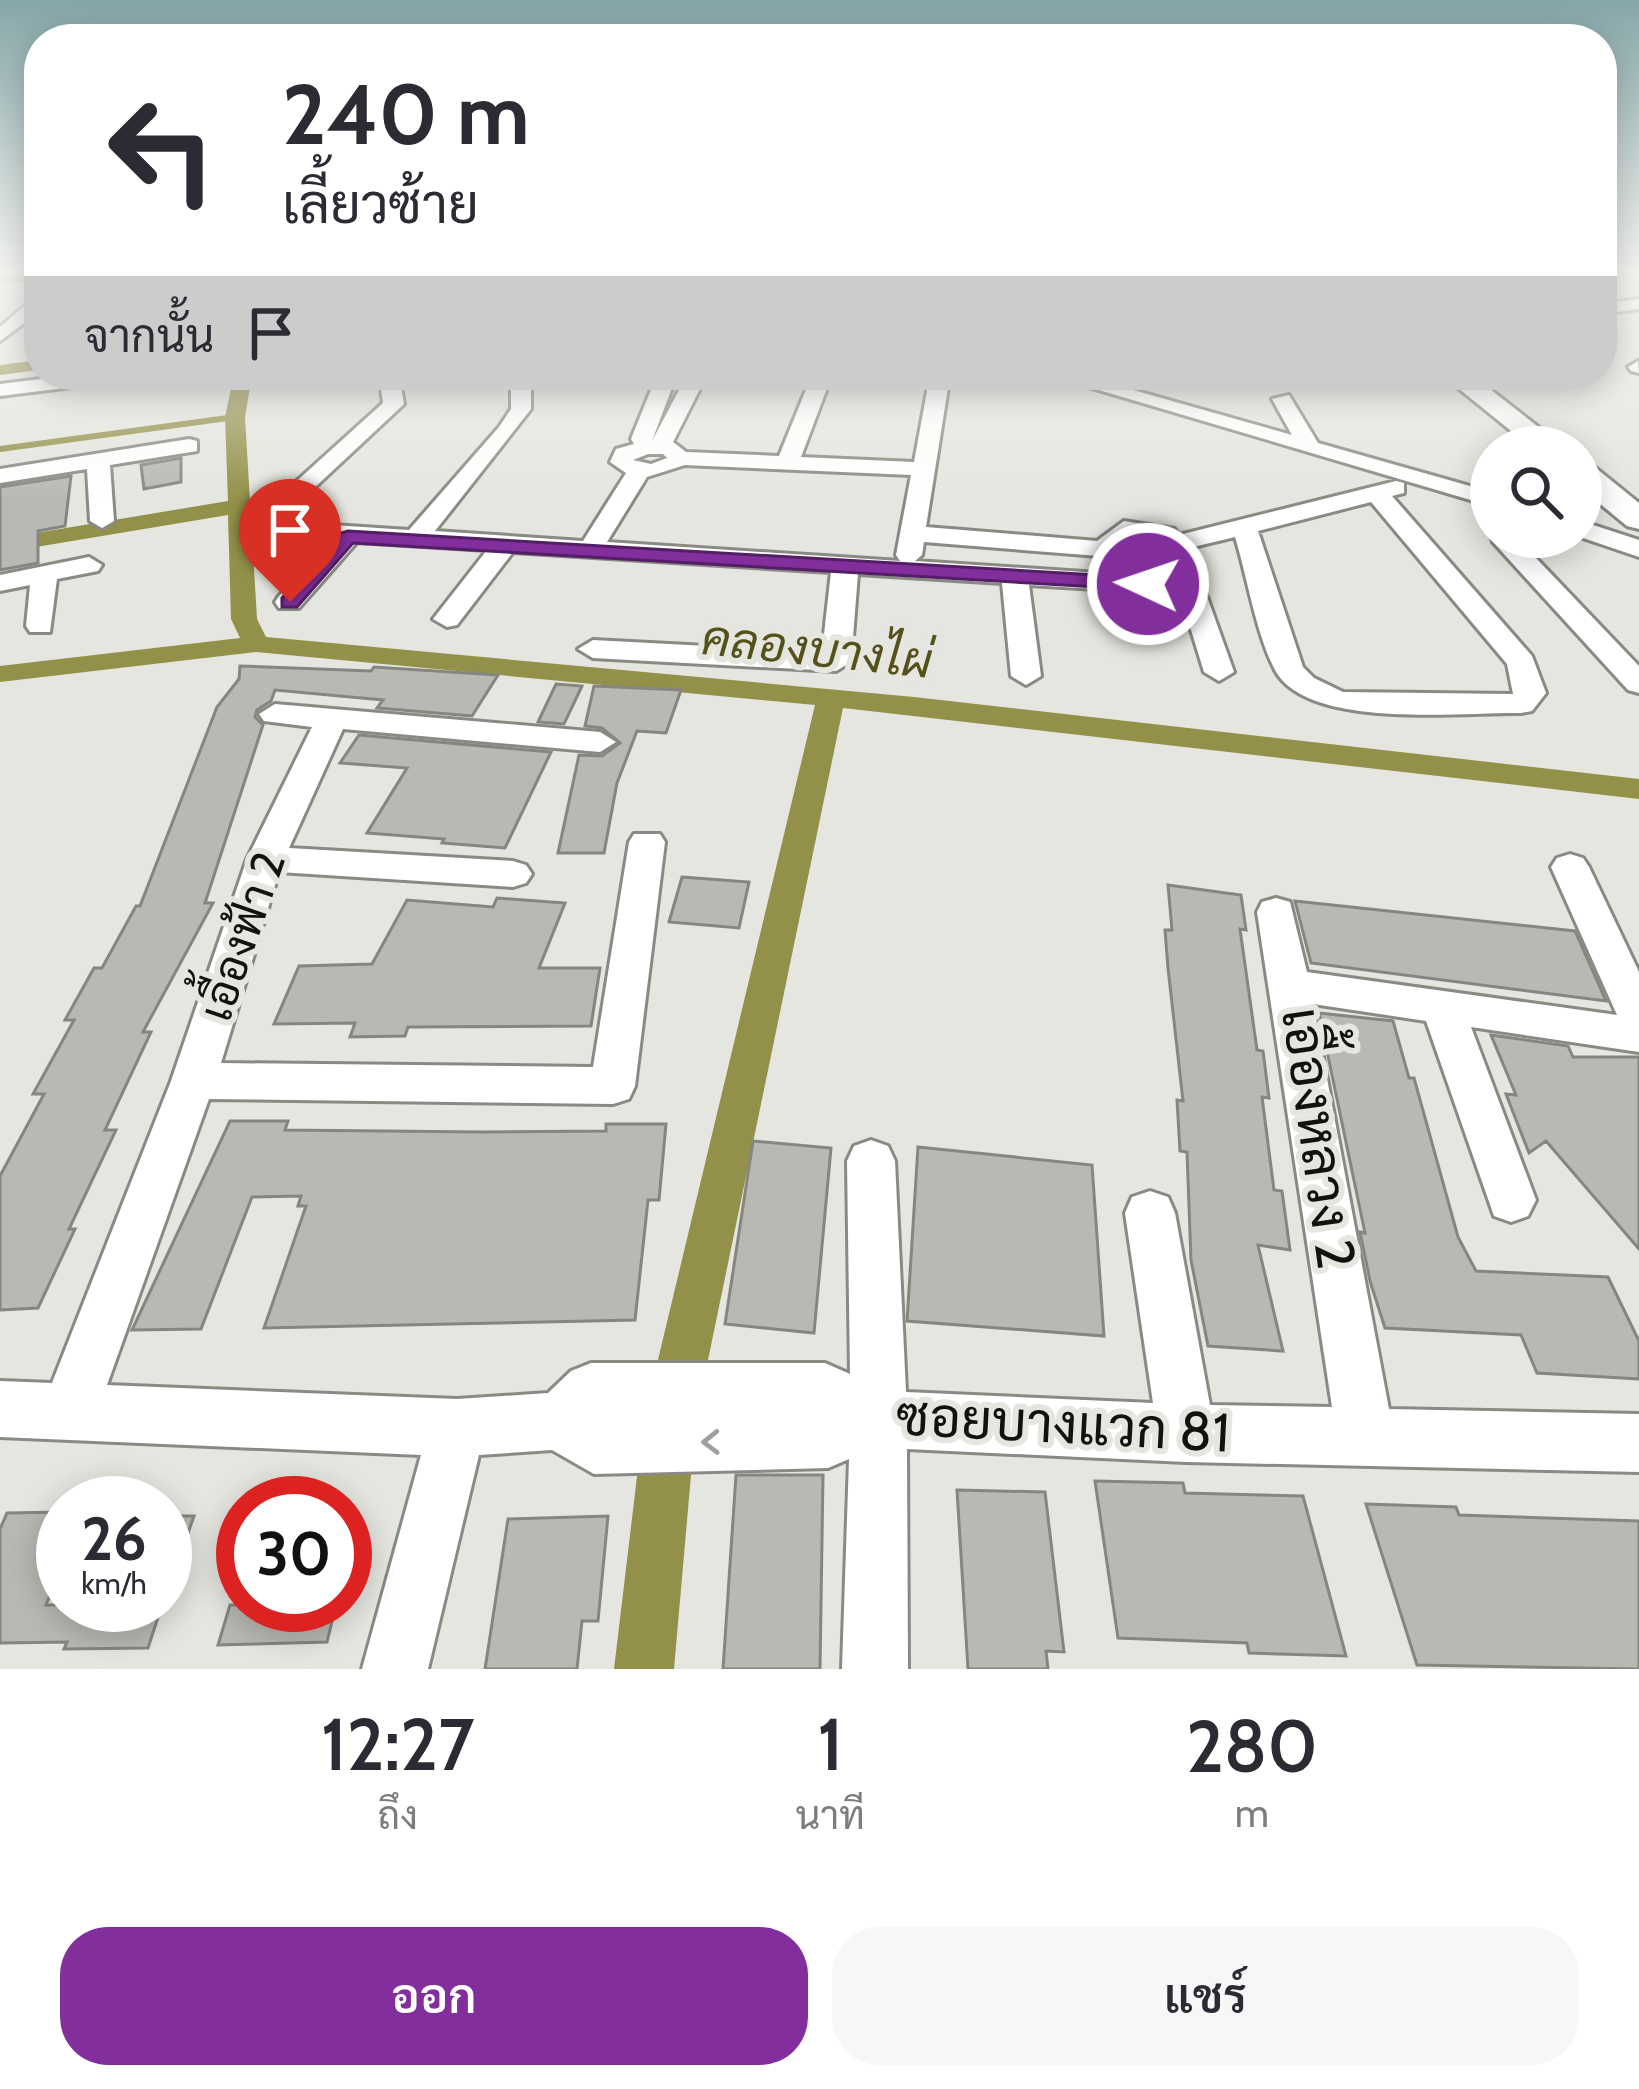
<!DOCTYPE html>
<html lang="th">
<meta charset="utf-8">
<style>
body{margin:0;font-family:Cabin,Sarabun,sans-serif;background:#f7f7f7;color:#2b2b33;height:100vh;display:flex;flex-direction:column;font-size:45px;white-space:nowrap}
*{box-sizing:border-box;margin:0}
p{font-size:39px;color:#7c7c81}
.icon{flex:none;width:66px;height:66px;fill:none;stroke:currentColor;stroke-width:2;stroke-linecap:round;stroke-linejoin:round}
.map{position:relative;height:1669px;overflow:hidden}
.drawer{display:flex;flex-direction:column;background:#fff;flex:1}
.drawer>*{flex:none}
.guide{position:absolute;left:24px;top:24px;width:1593px;height:366px;border-radius:48px;box-shadow:0 6px 30px #0003;background:#fff;color:#2b2b33;overflow:hidden}
.controls{position:absolute;left:1470px;top:426px;display:grid;gap:24px}
.controls a{display:grid;place-items:center;width:132px;height:132px;border-radius:50%;background:#fff;box-shadow:0 6px 30px #0003;font-size:60px}
.speed{position:absolute;left:36px;top:1476px;display:flex;gap:24px;font-size:60px;font-weight:700;text-align:center}
.speed>*{display:grid;place-content:center;width:156px;height:156px;border-radius:50%;background:#fff;box-shadow:0 6px 30px #0003;line-height:1}
.speed small{font-size:30px;font-weight:400}
.speed .limit{border:18px solid #d22;background:#fff;color:#111}
.pin{position:absolute;display:grid;place-items:center;width:102px;height:102px;color:#fff;margin:-123px -51px;border-radius:50% 50% 50% 0;rotate:-45deg;box-shadow:0 0 12px #0007}
.pin .icon{rotate:45deg}
.me{position:absolute;width:132px;margin:-66px;rotate:273deg;stroke-linejoin:round;filter:drop-shadow(0 0 9px #0008)}
.turn{display:flex;align-items:center;gap:42px;height:252px;padding:0 60px;font-size:54px}
.turn .icon{width:156px;height:156px;stroke-width:2.5}
.turn b{display:block;font-size:84px;line-height:102px}
.then{display:flex;align-items:center;height:114px;padding:0 60px;background:#0003;gap:24px;font-size:45px}
.eta{display:flex;justify-content:space-evenly;align-items:center;height:204px;text-align:center}
.eta b{font-size:72px;font-weight:600;line-height:84px}
.primary-button{display:flex;gap:24px;margin-top:auto;padding:24px 60px}
.primary-button a{flex:1;height:138px;border-radius:48px;background:#822e9d;color:#fff;font-size:48px;font-weight:600;line-height:138px;text-align:center}
.primary-button a+a{background:#f7f7f7;color:#2b2b33}
.map>svg:first-child{display:block}
.lines{fill:none;stroke-linecap:round;stroke-linejoin:round}
.stream{stroke:#939049;stroke-width:6}
.canal{fill:#939049;fill-rule:evenodd}
.building{fill:#b9b9b3;stroke:#868681;stroke-width:3}
.minor-casing{stroke:#8a8a84;stroke-width:6}
.major-casing{stroke:#8a8a84;stroke-width:6}
.minor{fill:#fff;fill-rule:evenodd}
.major{fill:#fff;fill-rule:evenodd}
.oneway{stroke:#a0a09f}
.route{fill:#822e9d;stroke:#541e66;stroke-width:3}
.labels{text-anchor:middle;stroke-width:12;stroke-linejoin:round;paint-order:stroke}
.street-label{font-size:45px;fill:#11110f;stroke:#e6e6e0}
.water-label{font-size:48px;font-style:italic;fill:#54511b;stroke:#e6e6e0}
.near-street-label{font-size:54px;fill:#11110f;stroke:#e6e6e0}
</style>
<div class="map">
<svg width="1639" height="1669" viewBox="0 0 1639 1669">
<rect width="100%" height="100%" fill="#e6e6e0"/>
<g class="lines">
<path class="stream" d="M 0,449 L 235,417"/>
<path class="canal" d="M 39,272 L 39,280 L 0,284 L 0,276 Z
M 39,360 L 39,370 L 0,375 L 0,365 Z
M 234,375 L 252,375 L 245,417 L 257,619 L 266,637 L 914,697 L 1639,779 L 1639,799 L 843,708 L 696,1418 L 674,1669 L 614,1669 L 644,1418 L 815,705 L 256,652 L 0,682 L 0,666 L 240,638 L 231,619 L 228,515 L 0,553 L 0,539 L 228,501 L 225,417 Z"/>
</g>
<path class="building" d="M 181,458 L 181,482 L 144,489 L 141,465 Z
M 71,476 L 65,526 L 38,531 L 38,563 L 0,570 L 0,487 Z
M 240,666 L 371,671 L 374,667 L 498,675 L 472,716 L 377,708 L 383,700 L 275,690 L 271,701 L 257,710 L 255,717 L 263,725 L 205,903 L 213,903 L 143,1032 L 151,1032 L 105,1130 L 116,1130 L 69,1229 L 75,1229 L 38,1308 L 0,1310 L 0,1176 L 44,1094 L 33,1094 L 74,1020 L 65,1020 L 94,968 L 102,968 L 136,906 L 140,906 L 217,707 L 239,679 Z
M 556,684 L 582,686 L 564,724 L 538,722 Z
M 594,686 L 681,690 L 666,733 L 637,731 L 617,783 L 604,853 L 558,853 L 579,755 L 602,756 L 620,743 L 602,728 L 585,726 Z
M 359,735 L 551,752 L 505,848 L 442,843 L 444,839 L 367,833 L 407,768 L 340,763 Z
M 682,877 L 749,882 L 739,928 L 669,922 Z
M 1168,885 L 1241,895 L 1246,930 L 1240,929 L 1257,1050 L 1263,1051 L 1269,1098 L 1262,1097 L 1274,1190 L 1282,1191 L 1290,1250 L 1258,1245 L 1283,1351 L 1208,1346 L 1191,1260 L 1187,1152 L 1180,1151 L 1177,1100 L 1183,1101 L 1168,968 L 1165,930 L 1172,930 Z
M 497,898 L 565,903 L 539,968 L 600,968 L 591,1026 L 408,1027 L 405,1036 L 350,1037 L 355,1023 L 274,1024 L 299,966 L 372,964 L 407,900 L 493,907 Z
M 1295,901 L 1575,931 L 1606,1001 L 1311,963 Z
M 1319,1013 L 1393,1021 L 1409,1078 L 1414,1078 L 1458,1237 L 1476,1271 L 1608,1277 L 1639,1341 L 1639,1379 L 1537,1373 L 1521,1335 L 1385,1328 L 1370,1281 L 1360,1232 L 1365,1233 Z
M 1491,1035 L 1568,1046 L 1573,1057 L 1639,1057 L 1639,1249 L 1546,1141 L 1529,1153 L 1506,1094 L 1516,1095 Z
M 230,1121 L 288,1121 L 285,1130 L 482,1132 L 606,1131 L 606,1124 L 666,1124 L 659,1200 L 648,1200 L 635,1320 L 264,1328 L 306,1206 L 298,1206 L 301,1196 L 252,1197 L 201,1329 L 132,1330 Z
M 753,1141 L 831,1148 L 814,1333 L 725,1324 Z
M 918,1147 L 1092,1165 L 1104,1336 L 907,1321 Z
M 736,1475 L 823,1475 L 820,1669 L 723,1669 Z
M 1095,1481 L 1183,1483 L 1185,1493 L 1303,1496 L 1346,1656 L 1249,1653 L 1247,1643 L 1118,1638 Z
M 957,1490 L 1045,1492 L 1064,1652 L 1046,1651 L 1048,1669 L 968,1669 Z
M 1366,1504 L 1456,1507 L 1459,1515 L 1639,1521 L 1639,1669 L 1417,1665 Z
M 63,1512 L 63,1563 L 46,1605 L 162,1605 L 148,1648 L 64,1649 L 67,1642 L 0,1643 L 0,1529 L 7,1513 Z
M 165,1516 L 194,1516 L 169,1587 L 165,1586 Z
M 608,1516 L 598,1621 L 582,1621 L 577,1669 L 485,1669 L 508,1519 Z
M 230,1605 L 336,1605 L 327,1642 L 218,1645 Z"/>
<g class="lines">
<g class="minor-casing">
<path id="minor" d="M 4,269 L 20,269 L 10,277 L 4,275 Z
M 1639,299 L 1639,309 L 1602,314 L 1602,304 Z
M 27,304 L 39,304 L 39,312 L 0,341 L 0,327 Z
M 1638,361 L 1639,373 L 1631,371 L 1628,367 Z
M 73,375 L 131,375 L 121,381 L 0,396 L 0,384 Z
M 379,375 L 399,375 L 404,404 L 282,518 L 286,522 L 409,530 L 499,427 L 511,409 L 511,375 L 531,375 L 531,409 L 435,531 L 583,541 L 626,473 L 610,462 L 616,449 L 634,444 L 631,439 L 653,385 L 646,375 L 666,375 L 673,385 L 652,441 L 687,375 L 707,375 L 673,442 L 686,452 L 779,456 L 812,375 L 832,375 L 801,457 L 914,462 L 930,375 L 950,375 L 926,527 L 1097,541 L 1124,521 L 1174,529 L 1179,535 L 1396,481 L 1404,483 L 1404,493 L 1392,496 L 1532,656 L 1546,693 L 1532,711 L 1521,713 C 1461,712 1307,730 1275,670 C 1256,634 1247,576 1235,537 L 1189,548 L 1178,560 L 1151,568 L 1111,557 L 924,542 L 922,555 L 915,561 L 1175,578 L 1178,566 L 1196,566 L 1234,672 L 1219,681 L 1204,672 L 1180,594 L 1029,585 L 1041,676 L 1026,685 L 1011,676 L 1002,583 L 858,574 L 851,662 L 836,671 L 593,658 L 578,649 L 593,640 L 822,652 L 831,572 L 513,552 L 457,625 L 447,627 L 433,619 L 487,550 L 357,542 L 299,608 L 279,608 L 275,602 L 279,596 L 331,540 L 269,534 L 257,517 L 383,403 ZM 648,454 L 663,454 L 667,458 L 651,464 L 633,460 ZM 685,465 L 911,475 L 896,555 L 900,561 L 607,542 L 647,477 ZM 1371,502 L 1507,664 L 1513,694 L 1343,692 L 1314,678 L 1303,667 L 1258,531 ZM 1129,537 L 1157,541 L 1162,547 L 1139,551 L 1123,541 Z
M 1048,375 L 1080,375 L 1292,435 L 1272,399 L 1289,395 L 1318,443 L 1491,492 L 1491,506 Z
M 189,439 L 197,441 L 197,451 L 110,465 L 114,521 L 102,528 L 90,521 L 87,469 L 0,483 L 0,469 Z
M 1581,521 L 1639,540 L 1639,557 L 1580,537 Z
M 1491,535 L 1516,537 L 1639,666 L 1639,693 L 1628,690 L 1493,542 Z
M 89,557 L 102,565 L 98,571 L 57,579 L 50,632 L 30,632 L 26,626 L 30,585 L 0,591 L 0,575 Z
M 275,704 L 600,732 L 616,742 L 600,752 L 343,729 L 289,848 L 513,861 L 526,865 L 532,874 L 526,883 L 513,887 L 279,872 L 221,1063 L 593,1067 L 629,842 L 634,834 L 660,834 L 665,842 L 635,1086 L 629,1099 L 613,1104 L 209,1099 L 107,1385 L 457,1399 L 548,1393 L 571,1371 L 591,1363 L 825,1363 L 850,1374 L 847,1161 L 854,1146 L 871,1140 L 888,1146 L 895,1161 L 906,1392 L 1153,1403 L 1125,1213 L 1132,1197 L 1150,1191 L 1168,1197 L 1175,1213 L 1210,1405 L 1332,1407 L 1257,912 L 1262,902 L 1276,898 L 1290,902 L 1307,972 L 1617,1015 L 1551,867 L 1557,858 L 1570,854 L 1583,858 L 1589,867 L 1639,972 L 1639,1052 L 1471,1027 L 1536,1200 L 1528,1216 L 1511,1222 L 1494,1216 L 1426,1021 L 1313,1004 L 1389,1409 L 1639,1414 L 1639,1472 L 1186,1462 L 907,1449 L 908,1669 L 842,1669 L 849,1459 L 828,1468 L 594,1474 L 552,1450 L 479,1455 L 428,1669 L 362,1669 L 421,1455 L 0,1437 L 0,1381 L 52,1383 L 171,1081 L 247,859 L 312,727 L 264,721 L 259,714 Z"/>
</g>
<g class="major-casing">
<path id="major" d="M 1442,375 L 1472,375 L 1564,447 L 1531,447 Z
M 1581,463 L 1592,465 L 1639,503 L 1639,529 L 1627,526 L 1581,488 Z"/>
</g>
<use href="#minor" class="minor"/>
<use href="#major" class="major"/>
</g>
<defs><path id="oneway-chevron" d="M-2-3.5L2.5 0L-2 3.5" fill="none" stroke-width="1.6" stroke-linecap="round" stroke-linejoin="round" transform="scale(3)"/></defs>
<use class="oneway" href="#oneway-chevron" transform="translate(711 1442) rotate(179)"/>
<linearGradient id="sky" x2="0" y2="1"><stop stop-color="#86a6a8"/><stop offset="0.54" stop-color="#f4f4f1"/><stop offset="1" stop-color="#f4f4f1" stop-opacity="0"/></linearGradient>
<rect width="1639" height="502" fill="url(#sky)"/>
<path class="route" d="M 348,531 L 1148,578 L 1158,584 L 1148,590 L 353,543 L 297,607 L 282,607 L 282,598 L 341,533 Z"/>
<g class="labels">
<g class="street-label">
<text transform="translate(242 936) rotate(-71)" y="16">เอื้องฟ้า 2</text>
</g>
<g class="water-label">
<text transform="translate(817 649) rotate(6)" y="17">คลองบางไผ่</text>
</g>
<g class="near-street-label">
<text transform="translate(1319 1138) rotate(82)" y="19">เอื้องหลวง 2</text>
<text transform="translate(1063 1424) rotate(3)" y="19">ซอยบางแวก 81</text>
</g>
</g>
</svg>
<div class="controls">
<a><svg class="icon" aria-label="search" viewBox="0 0 24 24"><circle cx="10" cy="10" r="6"/><path d="M15 15l6 6"/></svg></a>
</div>
<div class="speed"><div>26<small>km/h</small></div><div class="limit">30</div></div>
<div class="pin" style="left:290px;top:602px;background:#d93025"><svg class="icon" aria-label="arrive" viewBox="0 0 24 24"><path d="M6 21V4h12l-3 4 3 4H6"/></svg></div>
<svg class="me" style="left:1148px;top:584px" viewBox="-20 -20 40 40"><circle r="17" fill="#822e9d" stroke="#fff" stroke-width="3"/><path d="M0-11L8 9 0 5-8 9z" fill="#fff"/></svg>
<div class="guide">
<div class="turn"><svg class="icon" aria-label="left" viewBox="0 0 24 24"><path d="M17 20v-9H6M10 6l-5 5 5 5"/></svg><div><b>240 m</b>เลี้ยวซ้าย</div></div>
<div class="then">จากนั้น<svg class="icon" aria-label="arrive" viewBox="0 0 24 24"><path d="M6 21V4h12l-3 4 3 4H6"/></svg></div>
</div>
</div>
<section class="drawer">
<div class="eta">
<div><b>12:27</b><p>ถึง</p></div>
<div><b>1</b><p>นาที</p></div>
<div><b>280</b><p>m</p></div>
</div>
<div class="primary-button"><a>ออก</a><a>แชร์</a></div>
</section>
